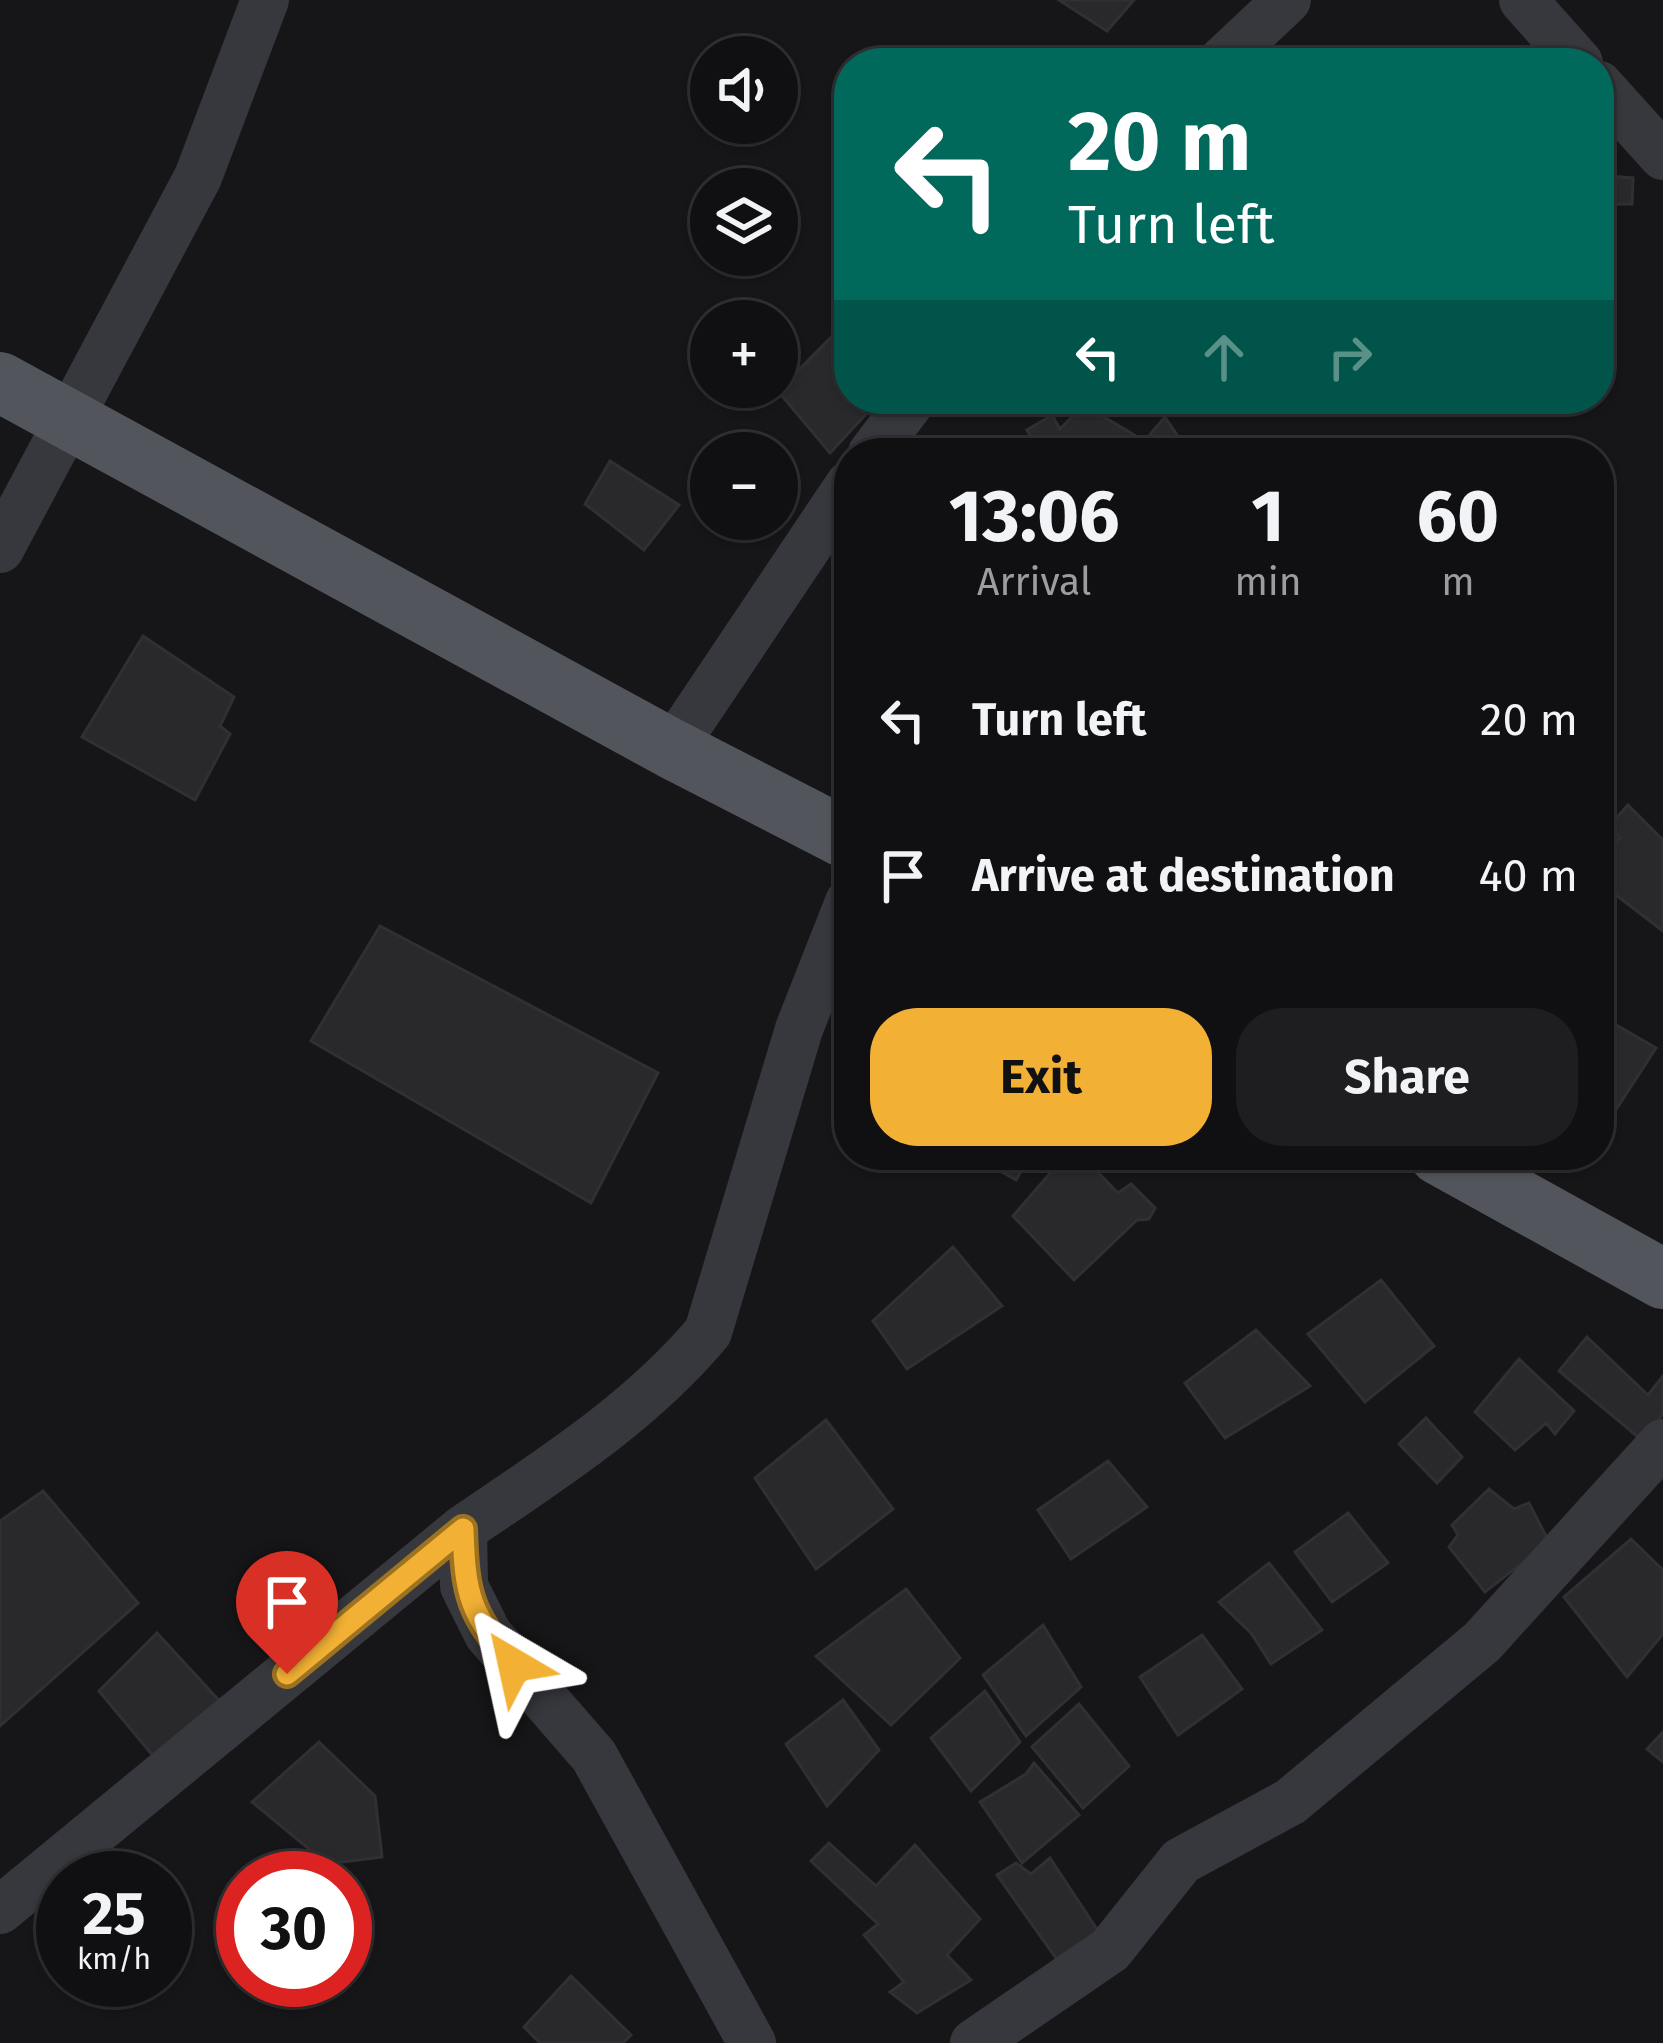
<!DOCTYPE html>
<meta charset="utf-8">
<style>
body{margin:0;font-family:"Fira Sans",sans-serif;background:#1e1e20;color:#f1f3f6;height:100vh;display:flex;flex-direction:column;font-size:45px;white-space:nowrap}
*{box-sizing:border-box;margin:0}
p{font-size:39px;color:#9c9d9f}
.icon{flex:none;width:66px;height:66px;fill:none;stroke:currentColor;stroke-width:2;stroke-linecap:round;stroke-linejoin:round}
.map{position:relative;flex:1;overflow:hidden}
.side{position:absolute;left:834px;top:438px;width:780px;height:732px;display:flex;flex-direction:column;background:#101012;border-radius:48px;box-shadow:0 3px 9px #0004,0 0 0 3px #303032}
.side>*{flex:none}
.top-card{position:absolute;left:834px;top:48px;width:780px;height:366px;border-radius:48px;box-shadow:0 3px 9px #0004,0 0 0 3px #303032;background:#00695c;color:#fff;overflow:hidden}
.fabs{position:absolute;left:690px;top:36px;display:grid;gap:24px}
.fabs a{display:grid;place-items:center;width:108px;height:108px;border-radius:50%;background:#101012;box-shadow:0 3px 9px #0004,0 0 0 3px #303032;font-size:60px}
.speed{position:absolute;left:36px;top:1851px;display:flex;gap:24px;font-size:60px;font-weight:700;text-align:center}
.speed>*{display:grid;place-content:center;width:156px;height:156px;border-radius:50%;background:#101012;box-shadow:0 3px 9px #0004,0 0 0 3px #303032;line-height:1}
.speed small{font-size:30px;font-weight:400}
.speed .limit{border:18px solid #d22;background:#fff;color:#111}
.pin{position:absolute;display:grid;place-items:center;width:102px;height:102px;color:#fff;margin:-123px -51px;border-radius:50% 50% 50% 0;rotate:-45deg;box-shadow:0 0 12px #0007}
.pin .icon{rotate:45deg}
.me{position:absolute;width:132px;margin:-66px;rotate:324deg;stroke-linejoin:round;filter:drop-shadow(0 0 9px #0008)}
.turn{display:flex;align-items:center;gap:42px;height:252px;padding:0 36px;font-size:54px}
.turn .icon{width:156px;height:156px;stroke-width:2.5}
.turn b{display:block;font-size:84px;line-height:102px}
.lanes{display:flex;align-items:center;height:114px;padding:0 36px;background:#0003;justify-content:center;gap:60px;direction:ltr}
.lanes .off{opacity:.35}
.eta{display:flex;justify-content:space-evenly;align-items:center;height:204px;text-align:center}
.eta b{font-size:72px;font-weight:700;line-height:84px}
.cta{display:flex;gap:24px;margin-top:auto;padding:24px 36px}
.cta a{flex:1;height:138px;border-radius:48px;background:#f2b134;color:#111;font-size:48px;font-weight:700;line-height:138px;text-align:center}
.cta a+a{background:#1e1e20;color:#f1f3f6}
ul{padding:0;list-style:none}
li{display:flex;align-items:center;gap:36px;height:156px;padding:0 36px}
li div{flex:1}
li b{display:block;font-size:45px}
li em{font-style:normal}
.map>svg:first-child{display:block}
.building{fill:#29292c;stroke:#303034;stroke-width:3}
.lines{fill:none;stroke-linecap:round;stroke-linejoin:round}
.minor{stroke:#37383d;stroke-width:48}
.major{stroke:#53555c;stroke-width:60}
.route-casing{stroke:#9d7322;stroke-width:30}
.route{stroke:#f2b134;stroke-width:21}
</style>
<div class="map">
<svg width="1663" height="2043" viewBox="0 0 1663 2043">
<rect width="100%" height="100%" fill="#161618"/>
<path class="building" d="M 1059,0 L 1134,0 L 1107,31 Z
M 1606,167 L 1608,176 L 1633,178 L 1632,204 L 1599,204 L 1599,169 Z
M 849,319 L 849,399 L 880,399 L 830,453 L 778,391 Z
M 1084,405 L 1136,436 L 1121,453 L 1041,453 L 1027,430 L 1052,415 L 1060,429 Z
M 1165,417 L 1189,453 L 1154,453 L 1147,438 Z
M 610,461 L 679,505 L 644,550 L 585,504 Z
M 143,636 L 234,697 L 220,726 L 230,734 L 195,800 L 82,737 Z
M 1628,805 L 1663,840 L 1663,931 L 1599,882 L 1599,858 L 1620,838 L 1610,825 Z
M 380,926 L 658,1073 L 591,1203 L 311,1041 Z
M 1599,1015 L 1656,1048 L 1608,1122 L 1599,1116 Z
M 972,1155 L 1031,1155 L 1016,1180 Z
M 1066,1155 L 1081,1155 L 1118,1193 L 1131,1184 L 1155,1208 L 1149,1219 L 1137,1220 L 1074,1280 L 1013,1216 Z
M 953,1247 L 1002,1306 L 907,1369 L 873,1321 Z
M 1381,1280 L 1434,1346 L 1365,1402 L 1308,1334 Z
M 1256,1330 L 1310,1386 L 1225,1438 L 1185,1383 Z
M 1587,1337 L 1648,1395 L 1663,1376 L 1663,1413 L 1644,1442 L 1559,1371 Z
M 1519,1359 L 1574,1411 L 1555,1434 L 1546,1423 L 1515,1450 L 1475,1412 Z
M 1426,1418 L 1462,1457 L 1437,1483 L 1399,1444 Z
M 826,1420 L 893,1509 L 816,1569 L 755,1478 Z
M 1108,1461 L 1147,1507 L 1071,1559 L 1038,1510 Z
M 1489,1489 L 1514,1509 L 1529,1503 L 1549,1542 L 1485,1592 L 1449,1547 L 1458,1535 L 1452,1525 Z
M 43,1491 L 138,1603 L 0,1726 L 0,1521 Z
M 1348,1513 L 1388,1563 L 1332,1602 L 1295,1552 Z
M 1631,1539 L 1663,1570 L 1663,1634 L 1627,1677 L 1564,1597 Z
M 1269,1563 L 1322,1630 L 1271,1664 L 1251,1633 L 1219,1602 Z
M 906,1589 L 960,1658 L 891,1725 L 816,1656 Z
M 1043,1625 L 1081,1687 L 1026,1736 L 983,1675 Z
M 157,1633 L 225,1707 L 160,1764 L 99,1691 Z
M 1202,1635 L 1242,1689 L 1178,1735 L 1140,1677 Z
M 985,1691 L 1020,1742 L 971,1791 L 931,1738 Z
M 843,1700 L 879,1750 L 827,1806 L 786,1744 Z
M 1079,1704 L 1129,1766 L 1083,1808 L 1032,1747 Z
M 1663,1732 L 1663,1762 L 1647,1749 Z
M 319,1742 L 375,1796 L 382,1857 L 327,1864 L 252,1802 Z
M 1034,1763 L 1079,1815 L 1022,1863 L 980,1802 L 1026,1774 Z
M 829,1843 L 876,1886 L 915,1845 L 980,1919 L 947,1955 L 971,1980 L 917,2013 L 890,1992 L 904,1982 L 864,1935 L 878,1924 L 811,1861 Z
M 1050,1858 L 1102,1937 L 1063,1968 L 997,1875 L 1016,1863 L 1031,1874 Z
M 571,1976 L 631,2035 L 623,2043 L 540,2043 L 524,2027 Z"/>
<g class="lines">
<path class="minor" d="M 1523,0 L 1579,63
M 1220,63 L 1287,0
M 1599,85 L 1663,156
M 872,453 L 913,399
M 0,549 L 198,177 L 265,0
M 672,749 L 849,485
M 0,1910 L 463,1529
M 752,2043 L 594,1756 L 488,1634 L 464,1586 L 463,1529 C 550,1470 640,1413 708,1332 L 799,1029 L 849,902
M 974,2043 L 1110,1950 L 1181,1861 L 1290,1802 L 1482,1642 L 1663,1443"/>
<path class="major" d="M 0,382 L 672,749 L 849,840
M 1439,1155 L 1663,1279"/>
</g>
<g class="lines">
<g class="route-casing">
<path id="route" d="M 287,1674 L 463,1529 C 465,1597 470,1613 514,1665"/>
</g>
<use href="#route" class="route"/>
</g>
</svg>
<div class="fabs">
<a><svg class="icon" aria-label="sound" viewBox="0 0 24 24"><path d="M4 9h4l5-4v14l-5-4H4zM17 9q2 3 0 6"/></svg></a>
<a><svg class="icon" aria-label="layers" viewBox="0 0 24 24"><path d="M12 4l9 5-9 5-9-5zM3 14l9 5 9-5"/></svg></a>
<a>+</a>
<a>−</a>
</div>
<div class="speed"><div>25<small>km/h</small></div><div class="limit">30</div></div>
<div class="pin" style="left:287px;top:1674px;background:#d93025"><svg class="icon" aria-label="arrive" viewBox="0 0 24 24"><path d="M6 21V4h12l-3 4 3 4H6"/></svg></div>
<svg class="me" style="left:514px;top:1665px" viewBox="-20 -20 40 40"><path d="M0-17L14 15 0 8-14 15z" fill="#f2b134" stroke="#fff" stroke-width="4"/></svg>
<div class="top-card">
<div class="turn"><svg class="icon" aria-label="left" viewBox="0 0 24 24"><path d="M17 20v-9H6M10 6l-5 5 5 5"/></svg><div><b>20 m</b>Turn left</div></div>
<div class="lanes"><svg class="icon" aria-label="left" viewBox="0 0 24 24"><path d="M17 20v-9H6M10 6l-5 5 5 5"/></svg><svg class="icon off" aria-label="ahead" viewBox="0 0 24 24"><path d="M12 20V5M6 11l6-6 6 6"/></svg><svg class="icon off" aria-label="right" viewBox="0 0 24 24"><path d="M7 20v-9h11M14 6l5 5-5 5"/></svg></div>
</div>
<section class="side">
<div class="eta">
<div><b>13:06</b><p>Arrival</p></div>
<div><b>1</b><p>min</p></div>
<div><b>60</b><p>m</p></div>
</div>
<ul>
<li><svg class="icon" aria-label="left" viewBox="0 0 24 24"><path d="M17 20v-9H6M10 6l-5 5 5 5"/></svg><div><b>Turn left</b></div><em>20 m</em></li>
<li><svg class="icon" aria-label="arrive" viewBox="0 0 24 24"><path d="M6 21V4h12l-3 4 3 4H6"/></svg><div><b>Arrive at destination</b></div><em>40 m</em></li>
</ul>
<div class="cta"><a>Exit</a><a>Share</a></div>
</section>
</div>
